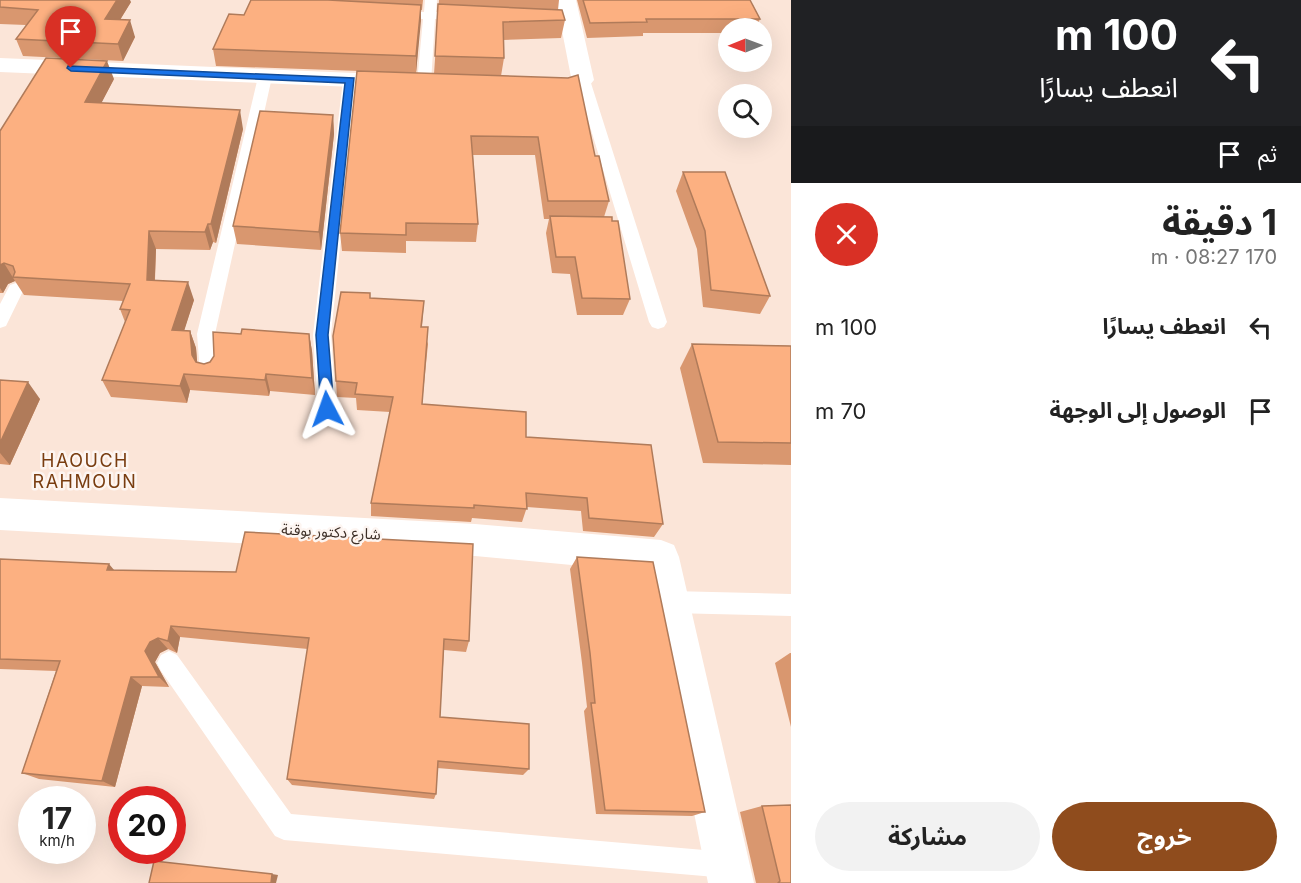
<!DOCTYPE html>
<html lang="ar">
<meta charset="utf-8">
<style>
body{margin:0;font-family:Inter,"Noto Sans Arabic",sans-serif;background:#f2f2f2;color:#222;direction:rtl;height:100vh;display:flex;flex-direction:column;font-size:22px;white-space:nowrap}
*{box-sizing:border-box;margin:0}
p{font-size:20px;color:#767676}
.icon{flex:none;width:33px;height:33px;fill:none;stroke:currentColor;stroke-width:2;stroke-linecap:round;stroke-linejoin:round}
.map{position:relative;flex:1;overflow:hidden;direction:ltr}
.drawer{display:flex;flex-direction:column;background:#fff;width:510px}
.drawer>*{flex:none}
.hud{background:#202124;color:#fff;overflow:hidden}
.needle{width:39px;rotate:269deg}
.controls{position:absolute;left:718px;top:18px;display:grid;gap:12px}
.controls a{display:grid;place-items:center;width:54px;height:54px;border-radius:50%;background:#fff;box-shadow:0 6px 24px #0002;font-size:30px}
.speed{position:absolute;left:18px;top:786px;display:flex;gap:12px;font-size:30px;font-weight:700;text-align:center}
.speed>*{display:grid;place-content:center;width:78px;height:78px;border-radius:50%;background:#fff;box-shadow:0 6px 24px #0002;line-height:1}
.speed small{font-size:15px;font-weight:400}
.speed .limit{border:9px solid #d22;background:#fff;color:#111}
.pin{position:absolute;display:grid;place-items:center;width:51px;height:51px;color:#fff;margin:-62px -26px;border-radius:50% 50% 50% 0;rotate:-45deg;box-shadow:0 0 6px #0007}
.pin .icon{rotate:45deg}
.me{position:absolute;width:66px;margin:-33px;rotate:356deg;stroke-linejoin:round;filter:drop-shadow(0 0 4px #0008)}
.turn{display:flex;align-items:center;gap:21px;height:126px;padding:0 24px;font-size:27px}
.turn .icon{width:78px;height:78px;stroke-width:2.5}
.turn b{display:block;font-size:42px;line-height:51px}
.then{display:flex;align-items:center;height:57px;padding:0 24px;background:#0003;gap:12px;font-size:22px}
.round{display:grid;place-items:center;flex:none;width:63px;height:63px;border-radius:32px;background:#f2f2f2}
.summary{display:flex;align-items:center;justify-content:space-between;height:102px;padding:0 24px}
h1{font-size:36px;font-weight:700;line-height:45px}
.cta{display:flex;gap:12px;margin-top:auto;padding:12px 24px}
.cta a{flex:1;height:69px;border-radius:36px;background:#8f4c1d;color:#fff;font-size:24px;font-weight:700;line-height:69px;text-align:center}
.cta a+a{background:#f2f2f2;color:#222}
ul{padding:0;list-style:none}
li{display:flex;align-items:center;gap:18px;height:84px;padding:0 24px}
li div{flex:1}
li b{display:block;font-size:22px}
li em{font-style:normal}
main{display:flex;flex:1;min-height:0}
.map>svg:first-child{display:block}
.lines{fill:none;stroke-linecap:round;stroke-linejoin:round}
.service{fill:#fff;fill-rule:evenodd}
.minor{fill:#fff;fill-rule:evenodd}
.wall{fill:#d9976f}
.shaded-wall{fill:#b07b5a}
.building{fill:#fcb081;stroke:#b07b5a;stroke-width:1.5}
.route{fill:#1a73e8;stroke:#114b97;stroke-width:1.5}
.labels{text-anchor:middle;stroke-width:5;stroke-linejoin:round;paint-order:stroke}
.street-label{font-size:15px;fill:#3c2e26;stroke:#fdf5f1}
.quarter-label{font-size:18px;letter-spacing:1.5px;fill:#793d10;stroke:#fdf5f1}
</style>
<main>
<section class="drawer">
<div class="hud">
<div class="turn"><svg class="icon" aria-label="left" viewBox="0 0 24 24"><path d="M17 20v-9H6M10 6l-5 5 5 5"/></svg><div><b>100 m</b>انعطف يسارًا</div></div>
<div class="then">ثم<svg class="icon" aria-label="arrive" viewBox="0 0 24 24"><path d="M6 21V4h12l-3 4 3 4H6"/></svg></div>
</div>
<div class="summary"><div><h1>1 دقيقة</h1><p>170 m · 08:27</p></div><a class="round" style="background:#d93025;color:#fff"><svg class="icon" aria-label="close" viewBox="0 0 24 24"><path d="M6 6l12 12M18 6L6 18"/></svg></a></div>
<ul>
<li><svg class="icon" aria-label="left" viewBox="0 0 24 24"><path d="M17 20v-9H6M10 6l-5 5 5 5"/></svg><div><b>انعطف يسارًا</b></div><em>100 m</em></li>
<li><svg class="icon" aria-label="arrive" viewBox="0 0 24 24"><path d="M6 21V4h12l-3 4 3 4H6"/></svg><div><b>الوصول إلى الوجهة</b></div><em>70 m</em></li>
</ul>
<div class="cta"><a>خروج</a><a>مشاركة</a></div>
</section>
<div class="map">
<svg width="791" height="883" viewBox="0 0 791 883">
<rect width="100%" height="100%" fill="#fbe5d8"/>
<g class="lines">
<path class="service" d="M 425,0 L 437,0 L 436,12 L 463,13 L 469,17 L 463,21 L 435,19 L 431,83 L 424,87 L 417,83 L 423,19 L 396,18 L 390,14 L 396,10 L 424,12 Z
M 265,73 L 272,77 L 215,334 L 218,372 L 215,377 L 209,379 L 203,377 L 200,372 L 197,334 L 258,77 Z
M 350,76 L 357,80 L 331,335 L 336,409 L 334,414 L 327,417 L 320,414 L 318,409 L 313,335 L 343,80 Z
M 583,76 L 590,80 L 667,322 L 664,327 L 658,329 L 652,327 L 649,322 L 576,80 Z
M 16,283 L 22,285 L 24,289 L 6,326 L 0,328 L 0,304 L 10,285 Z
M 671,591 L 791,594 L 791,616 L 671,613 L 663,610 L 660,602 L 663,594 Z
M 169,651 L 177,655 L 291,814 L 727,852 L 737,855 L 740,865 L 737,875 L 727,878 L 284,840 L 275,836 L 161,671 L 157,663 L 161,655 Z"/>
<path class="minor" d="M 556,0 L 576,0 L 594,80 C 582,98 546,95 528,91 L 525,86 L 528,81 L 562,80 L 571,77 Z
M 0,58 L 401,75 L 409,77 L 412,82 L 409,87 L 401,89 L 0,72 Z
M 0,498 L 475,524 L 661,540 L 674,545 L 679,557 L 754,883 L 708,883 L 646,572 L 475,556 L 0,530 Z"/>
</g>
<path class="wall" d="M 0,0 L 131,2 L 120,20 L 135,37 L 123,61 L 23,56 L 16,39 L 26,25 L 0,24 Z
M 339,0 L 423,0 L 422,10 L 421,10 L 416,73 L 216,66 L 213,49 L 244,15 L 329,1 L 339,1 Z
M 439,0 L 559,0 L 558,10 L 565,20 L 561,38 L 503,40 L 504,58 L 501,76 L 434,74 Z
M 577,0 L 750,0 L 760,19 L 756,28 L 729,28 L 729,33 L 643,33 L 643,36 L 587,38 Z
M 357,71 L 595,156 L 609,201 L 604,217 L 630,299 L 623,315 L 577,315 L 570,274 L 552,273 L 546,233 L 549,219 L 544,219 L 535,155 L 473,155 L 478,224 L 476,242 L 406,241 L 406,253 L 342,251 L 340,233 Z
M 114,79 L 101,103 L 243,129 L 216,243 L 213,242 L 210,250 L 156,249 L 155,280 L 194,300 L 184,330 L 190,331 L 196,348 L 197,362 L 204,364 L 210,362 L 241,334 L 309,334 L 312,351 L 315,395 L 270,391 L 269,396 L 190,390 L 187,403 L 111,397 L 102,380 L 125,322 L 120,309 L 123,301 L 24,295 L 15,281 L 8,284 L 3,293 L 0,293 L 0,131 Z
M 333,115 L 334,134 L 321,250 L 237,244 L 233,226 Z
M 683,172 L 770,296 L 760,314 L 703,307 L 697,249 L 676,191 Z
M 370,298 L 424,301 L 422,327 L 428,344 L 422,404 L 526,437 L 663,524 L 654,537 L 583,531 L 581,511 L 527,507 L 522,522 L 472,518 L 471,522 L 371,516 L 371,503 L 390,412 L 357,410 L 356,398 L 337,397 L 336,381 Z
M 692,344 L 791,346 L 791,465 L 703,463 L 680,368 Z
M 0,380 L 40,399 L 10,465 L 0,464 Z
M 577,557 L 705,812 L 692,816 L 596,814 L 584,711 L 587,707 L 582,663 L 570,569 Z
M 0,559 L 115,570 L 469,641 L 466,652 L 444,650 L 440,717 L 529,769 L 523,775 L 437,768 L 436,794 L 434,799 L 292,785 L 287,779 L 308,649 L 180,637 L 177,653 L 168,649 L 160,653 L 155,662 L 169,687 L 142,686 L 115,787 L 39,779 L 22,773 L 56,671 L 0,669 Z
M 790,653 L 791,653 L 791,727 L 775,663 Z
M 762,806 L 791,883 L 756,883 L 740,812 Z"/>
<path class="shaded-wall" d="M 117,0 L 130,0 L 131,2 L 110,36 L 105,19 Z
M 421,5 L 421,21 L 416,73 L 416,56 Z
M 130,20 L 135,37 L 123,61 L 118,44 Z
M 107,61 L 114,79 L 92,121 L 85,102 Z
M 240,110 L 243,129 L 216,243 L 211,224 Z
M 333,115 L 334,134 L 321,250 L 319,232 Z
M 208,224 L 213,242 L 210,250 L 205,232 Z
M 149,231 L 156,249 L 154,298 L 147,280 Z
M 4,263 L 15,281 L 8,284 L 3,293 L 0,288 L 0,265 Z
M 188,282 L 194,300 L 179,347 L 172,330 Z
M 190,331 L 196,348 L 198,372 L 192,355 Z
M 309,334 L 312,351 L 315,395 L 312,378 Z
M 184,374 L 190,390 L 187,403 L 180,386 Z
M 266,374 L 270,391 L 269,396 L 265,380 Z
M 28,382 L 40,399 L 10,465 L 0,453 L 0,443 Z
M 109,564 L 120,577 L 107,570 Z
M 171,626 L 180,637 L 177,653 L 168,641 Z
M 158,638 L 168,649 L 160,653 L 155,662 L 169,687 L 159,677 L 145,651 L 150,642 Z
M 131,677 L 142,686 L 115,787 L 102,781 Z
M 272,874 L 278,875 L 276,883 L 271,883 Z"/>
<path class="building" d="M 0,0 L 117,0 L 105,19 L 130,20 L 118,44 L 16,39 L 38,10 L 0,7 Z
M 251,0 L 328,0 L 421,5 L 416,56 L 213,49 L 229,14 L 244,15 Z
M 583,0 L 750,0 L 760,19 L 646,19 L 647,22 L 590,23 Z
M 438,4 L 562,10 L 565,20 L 503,22 L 504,58 L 435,56 Z
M 46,58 L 107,61 L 85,102 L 240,110 L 211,224 L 208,224 L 205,232 L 149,231 L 147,280 L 188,282 L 172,330 L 190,331 L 192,355 L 196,362 L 204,364 L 210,362 L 214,356 L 213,332 L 241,334 L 242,329 L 309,334 L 312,378 L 266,374 L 265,380 L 184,374 L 180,386 L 102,380 L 130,310 L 120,309 L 130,284 L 13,277 L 15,272 L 13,266 L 4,263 L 0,265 L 0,131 Z
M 357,71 L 568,78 L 578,75 L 595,156 L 599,156 L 609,201 L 548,201 L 538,137 L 471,136 L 478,224 L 406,223 L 406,235 L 340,233 Z
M 260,111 L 333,115 L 319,232 L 233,226 Z
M 683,172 L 725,172 L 770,296 L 711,290 L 705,231 Z
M 550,216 L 612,217 L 612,221 L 618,221 L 630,299 L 582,298 L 575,257 L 556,257 Z
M 341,292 L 370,293 L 370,298 L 424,301 L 421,327 L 428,327 L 422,404 L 526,412 L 526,437 L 651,445 L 663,524 L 589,518 L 587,498 L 526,493 L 527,509 L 474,505 L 474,508 L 371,503 L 393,397 L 355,394 L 357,383 L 336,381 L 333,336 Z
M 692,344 L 791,346 L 791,443 L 718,442 Z
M 0,380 L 28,382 L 0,443 Z
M 245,532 L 473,544 L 469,641 L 444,639 L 440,717 L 529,724 L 529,769 L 438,761 L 436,794 L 287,779 L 309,638 L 171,626 L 168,641 L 158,638 L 150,642 L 145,651 L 159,677 L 131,677 L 102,781 L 22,773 L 60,661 L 0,659 L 0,559 L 109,564 L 107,570 L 236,572 Z
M 577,557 L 653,562 L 705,812 L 605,810 L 591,703 L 595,703 L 590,653 Z
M 791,805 L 791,883 L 778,883 L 780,881 L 762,806 Z
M 154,861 L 272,874 L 271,883 L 149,883 Z"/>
<path class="route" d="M 68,66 L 354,78 L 328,335 L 334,409 L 332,413 L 327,414 L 321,409 L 316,335 L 345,83 L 71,71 L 67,68 Z"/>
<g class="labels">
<g class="street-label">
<text transform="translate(331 532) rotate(3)" y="5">شارع دكتور بوقنة</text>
</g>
<g class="quarter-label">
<text x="85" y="467">HAOUCH<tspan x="85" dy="21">RAHMOUN</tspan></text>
</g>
</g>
</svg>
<div class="controls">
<a><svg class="needle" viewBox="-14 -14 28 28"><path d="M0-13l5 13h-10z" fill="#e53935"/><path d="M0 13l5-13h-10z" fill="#767676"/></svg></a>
<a><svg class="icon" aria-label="search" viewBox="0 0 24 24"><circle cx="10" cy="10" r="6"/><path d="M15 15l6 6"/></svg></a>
</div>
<div class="speed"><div>17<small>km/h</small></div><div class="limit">20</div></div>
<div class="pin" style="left:71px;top:68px;background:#d93025"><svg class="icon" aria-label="arrive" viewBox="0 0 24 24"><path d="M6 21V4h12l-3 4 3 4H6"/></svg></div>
<svg class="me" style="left:327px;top:409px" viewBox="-20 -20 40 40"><path d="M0-17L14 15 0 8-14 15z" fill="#1a73e8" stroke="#fff" stroke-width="4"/></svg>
</div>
</main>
